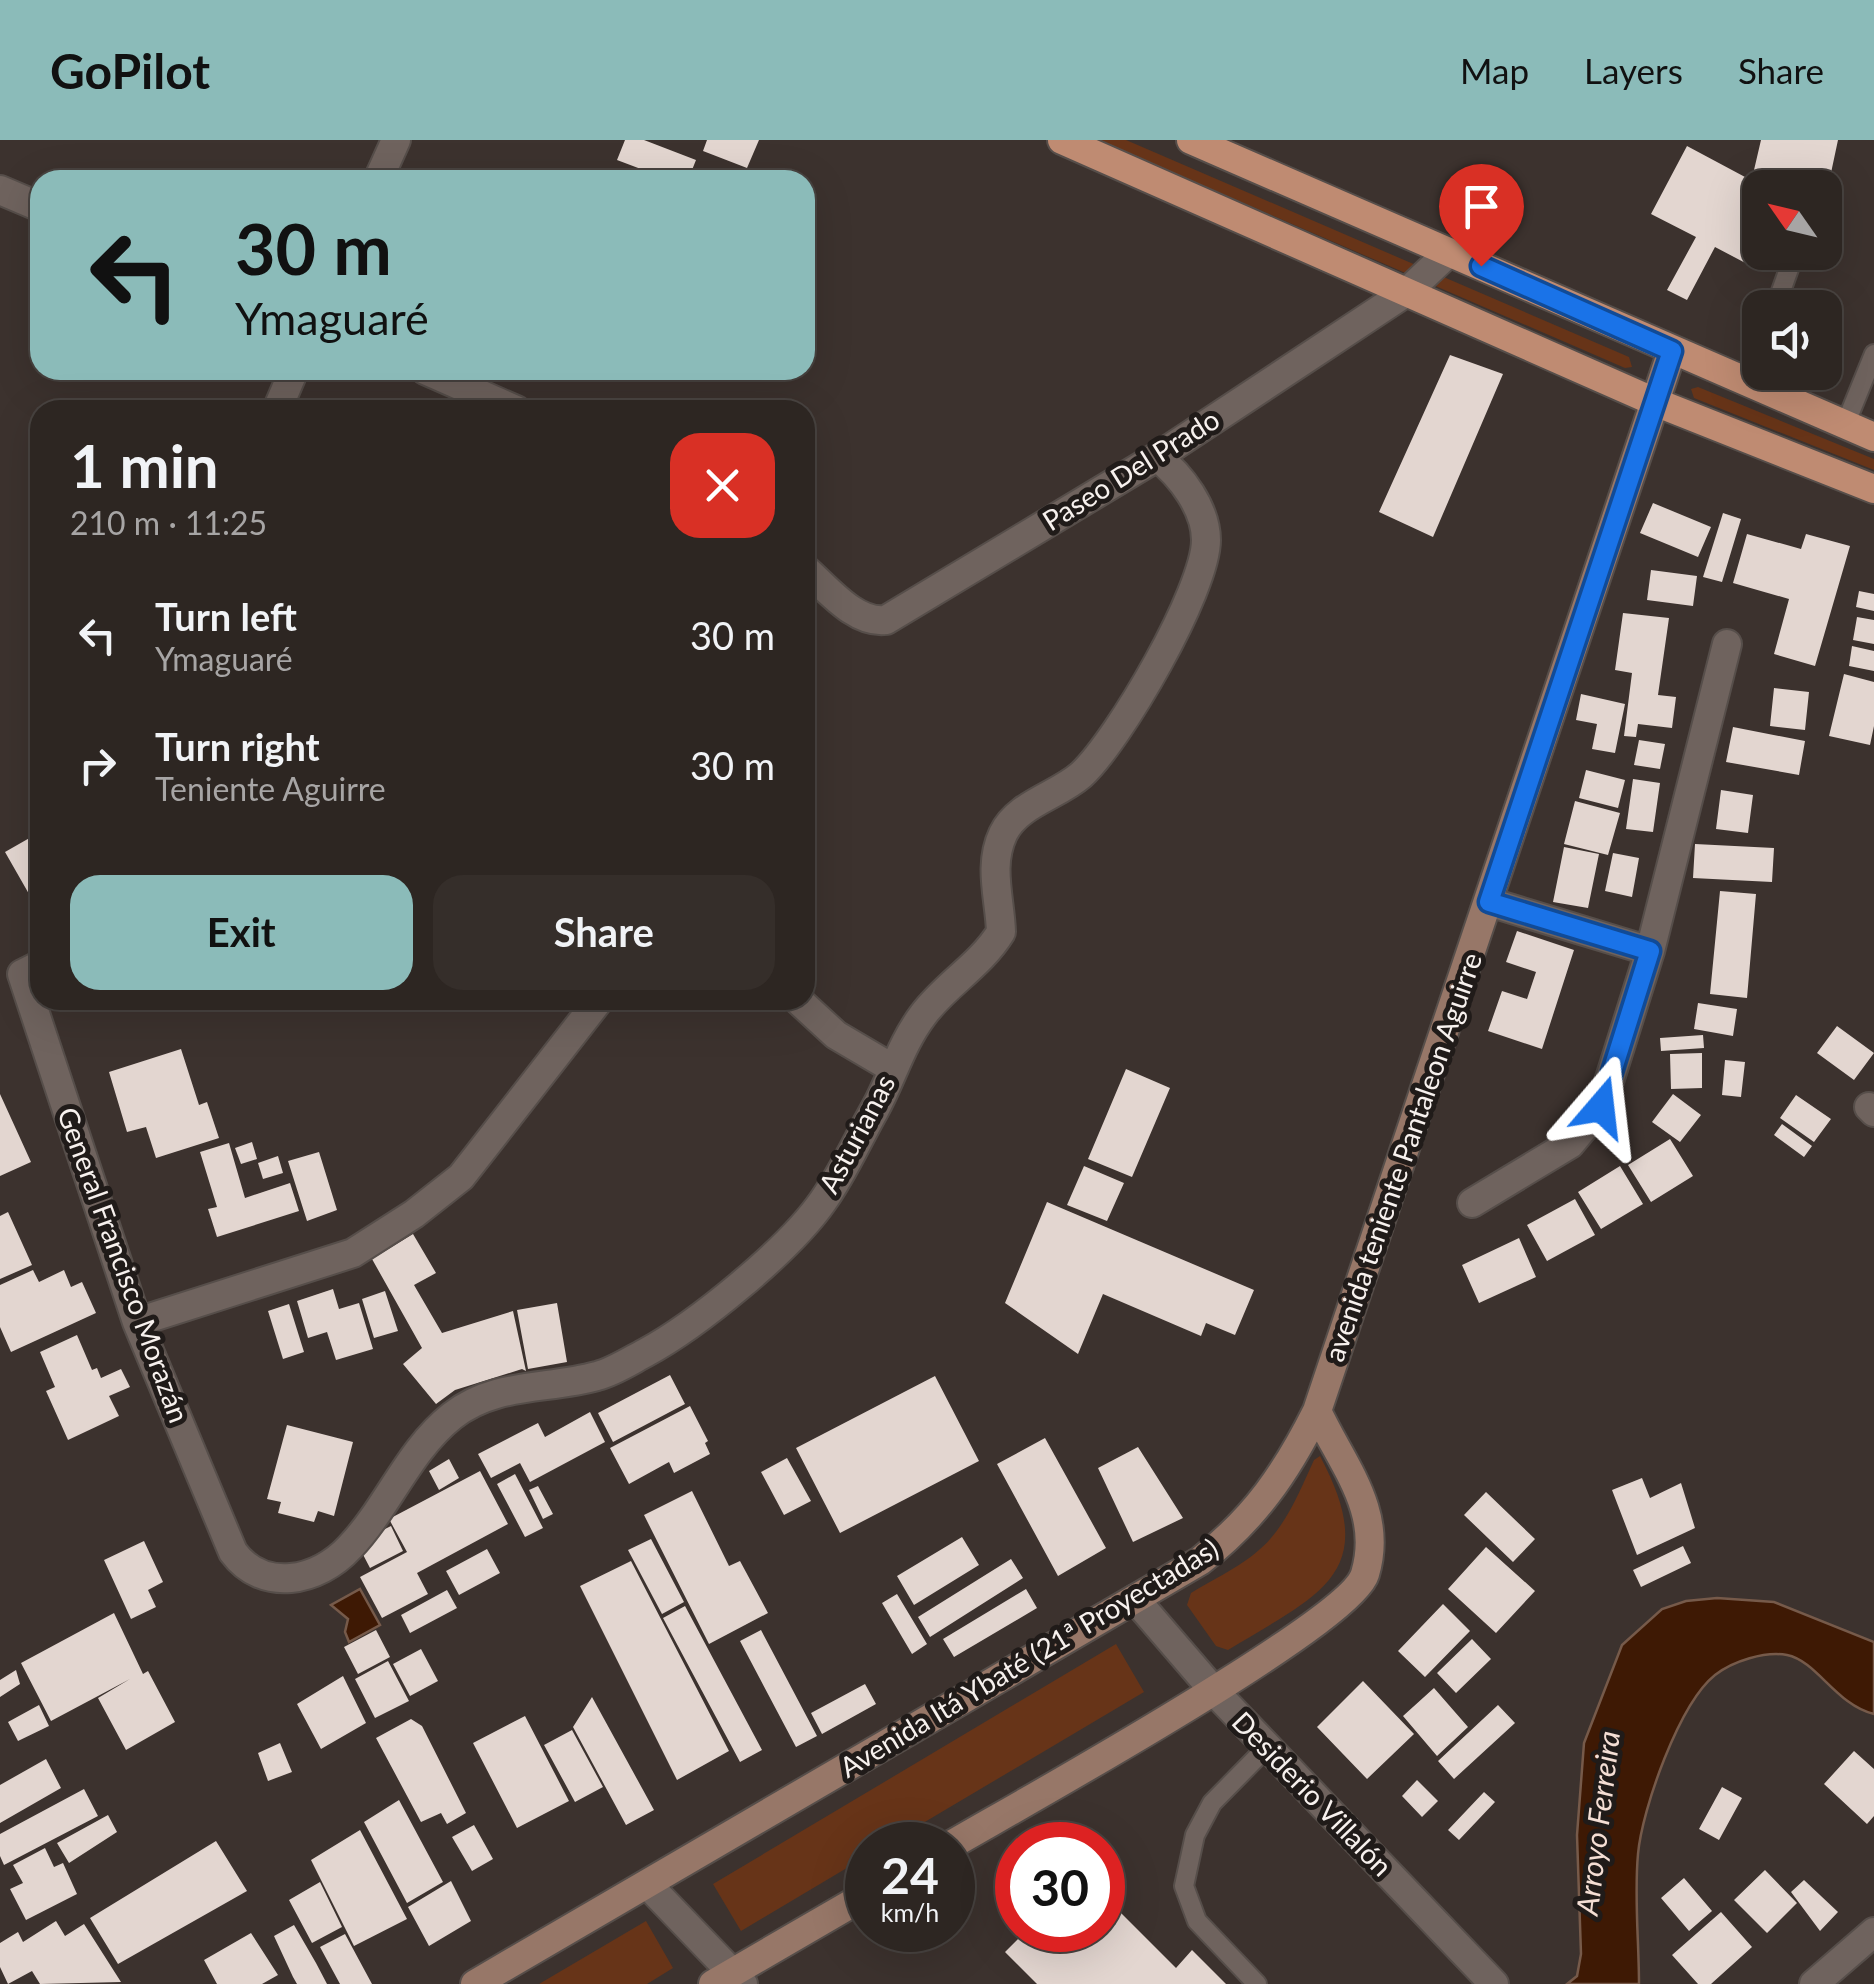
<!DOCTYPE html>
<meta charset="utf-8">
<style>
body{margin:0;font-family:Lato,sans-serif;background:#352e2a;color:#f1f3f6;height:100vh;display:flex;flex-direction:column;font-size:38px;white-space:nowrap}
*{box-sizing:border-box;margin:0}
p{font-size:32px;color:#a7a5a5}
.icon{flex:none;width:55px;height:55px;fill:none;stroke:currentColor;stroke-width:2;stroke-linecap:round;stroke-linejoin:round}
.map{position:relative;flex:1;overflow:hidden}
.sheet{position:absolute;left:30px;top:260px;width:785px;height:610px;display:flex;flex-direction:column;background:#2d2622;border-radius:30px;box-shadow:0 10px 40px #0002,0 0 0 2px #484340}
.sheet>*{flex:none}
.banner{position:absolute;left:30px;top:30px;width:785px;height:210px;border-radius:30px;box-shadow:0 10px 40px #0002,0 0 0 2px #484340;background:#8bbbb9;color:#111;overflow:hidden}
.needle{width:65px;rotate:304deg}
.fabs{position:absolute;left:1742px;top:30px;display:grid;gap:20px}
.fabs a{display:grid;place-items:center;width:100px;height:100px;border-radius:20px;background:#2d2622;box-shadow:0 10px 40px #0002,0 0 0 2px #484340;font-size:50px}
.speed{position:absolute;left:845px;top:1682px;display:flex;gap:20px;font-size:50px;font-weight:700;text-align:center}
.speed>*{display:grid;place-content:center;width:130px;height:130px;border-radius:50%;background:#2d2622;box-shadow:0 10px 40px #0002,0 0 0 2px #484340;line-height:1}
.speed small{font-size:25px;font-weight:400}
.speed .limit{border:15px solid #d22;background:#fff;color:#111}
.pin{position:absolute;display:grid;place-items:center;width:85px;height:85px;color:#fff;margin:-102px -42px;border-radius:50% 50% 50% 0;rotate:-45deg;box-shadow:0 0 10px #0007}
.pin .icon{rotate:45deg}
.me{position:absolute;width:110px;margin:-55px;rotate:17deg;stroke-linejoin:round;filter:drop-shadow(0 0 8px #0008)}
.turn{display:flex;align-items:center;gap:35px;height:210px;padding:0 40px;font-size:45px}
.turn .icon{width:130px;height:130px;stroke-width:2.5}
.turn b{display:block;font-size:70px;line-height:85px}
.round{display:grid;place-items:center;flex:none;width:105px;height:105px;border-radius:30px;background:#352e2a}
.headline{display:flex;align-items:center;justify-content:space-between;height:170px;padding:0 40px}
h1{font-size:60px;font-weight:700;line-height:75px}
.button{display:flex;gap:20px;margin-top:auto;padding:20px 40px}
.button a{flex:1;height:115px;border-radius:30px;background:#8bbbb9;color:#111;font-size:40px;font-weight:700;line-height:115px;text-align:center}
.button a+a{background:#352e2a;color:#f1f3f6}
ul{padding:0;list-style:none}
li{display:flex;align-items:center;gap:30px;height:130px;padding:0 40px}
li div{flex:1}
li b{display:block;font-size:38px}
li em{font-style:normal}
header{display:flex;align-items:center;gap:60px;box-sizing:border-box;height:140px;padding:0 50px;background:#8bbbb9;color:#111}
header strong{font-size:48px}
nav{display:flex;gap:55px;margin-inline-start:auto;font-size:35px}
.map>svg:first-child{display:block}
.green{fill:#673418}
.water{fill:#3e1904;stroke:#765a4a;stroke-width:2.5}
.building{fill:#e3d6d0}
.lines{fill:none;stroke-linecap:round;stroke-linejoin:round}
.service-casing{stroke:#564e4a;stroke-width:22}
.minor-casing{stroke:#564e4a;stroke-width:32}
.tertiary-casing{stroke:#564e4a;stroke-width:32}
.secondary-casing{stroke:#564e4a;stroke-width:32}
.primary-casing{stroke:#564e4a;stroke-width:32}
.service{stroke:#6f635e;stroke-width:18}
.minor{stroke:#6f635e;stroke-width:28}
.tertiary{stroke:#6f635e;stroke-width:28}
.secondary{stroke:#977768;stroke-width:28}
.primary{stroke:#bf8b72;stroke-width:28}
.route-casing{stroke:#114b97;stroke-width:25}
.route{stroke:#1a73e8;stroke-width:18}
.labels{text-anchor:middle;stroke-width:10;stroke-linejoin:round;paint-order:stroke}
.street-label{font-size:28px;fill:#f7f1ee;stroke:#201b19}
.water-label{font-size:30px;font-style:italic;fill:#f4ded4;stroke:#201b19}
</style>
<header>
<strong>GoPilot</strong>
<nav><a>Map</a><a>Layers</a><a>Share</a></nav>
</header>
<div class="map">
<svg width="1874" height="1844" viewBox="0 0 1874 1844">
<rect width="100%" height="100%" fill="#3c322e"/>
<path class="green" d="M 1098,0 L 1126,0 L 1629,217 L 1632,227 L 1625,228 Z
M 1698,247 L 1874,319 L 1874,330 L 1694,258 L 1691,249 Z
M 1320,1316 C 1383,1434 1319,1454 1228,1510 L 1216,1506 L 1187,1465 L 1191,1453 C 1217,1437 1251,1422 1271,1398 C 1290,1376 1302,1346 1314,1320 Z
M 1116,1504 L 1144,1552 L 886,1705 L 868,1705 L 867,1716 L 741,1791 L 713,1744 Z
M 646,1781 L 673,1828 L 647,1844 L 539,1844 Z"/>
<path class="water" d="M 360,1449 L 380,1485 L 349,1502 L 345,1492 L 348,1479 L 331,1465 Z
M 1717,1458 L 1774,1462 L 1874,1502 L 1874,1574 C 1836,1565 1817,1521 1787,1515 C 1765,1511 1733,1521 1715,1535 C 1679,1564 1642,1669 1638,1714 C 1634,1757 1639,1801 1639,1844 L 1567,1844 L 1577,1836 L 1581,1814 L 1577,1695 L 1584,1603 L 1622,1505 L 1662,1469 L 1686,1461 Z"/>
<path class="building" d="M 625,0 L 644,0 L 696,20 L 688,40 L 670,40 L 617,20 Z
M 707,0 L 759,0 L 747,28 L 703,11 Z
M 1761,0 L 1838,0 L 1828,47 L 1754,30 Z
M 1687,6 L 1760,45 L 1760,115 L 1753,127 L 1715,107 L 1687,160 L 1667,150 L 1696,97 L 1651,74 Z
M 1450,215 L 1503,234 L 1433,397 L 1379,372 Z
M 1653,363 L 1711,387 L 1698,417 L 1640,393 Z
M 1723,373 L 1741,379 L 1722,442 L 1703,437 Z
M 1747,394 L 1801,409 L 1806,394 L 1850,406 L 1815,526 L 1774,514 L 1789,459 L 1733,443 Z
M 1651,430 L 1697,436 L 1693,466 L 1647,460 Z
M 1859,451 L 1874,454 L 1874,471 L 1856,467 Z
M 1623,473 L 1669,478 L 1658,555 L 1676,557 L 1672,588 L 1638,584 L 1636,597 L 1624,596 L 1632,533 L 1615,530 Z
M 1857,477 L 1874,480 L 1874,504 L 1853,500 Z
M 1852,506 L 1874,511 L 1874,531 L 1849,526 Z
M 1844,534 L 1874,542 L 1874,586 L 1870,605 L 1829,596 Z
M 1774,548 L 1809,552 L 1805,590 L 1770,586 Z
M 1581,554 L 1625,564 L 1615,613 L 1592,609 L 1597,584 L 1576,580 Z
M 1733,587 L 1805,601 L 1799,635 L 1726,622 Z
M 1639,600 L 1665,604 L 1660,629 L 1634,625 Z
M 1586,630 L 1625,640 L 1618,668 L 1579,658 Z
M 1633,639 L 1660,643 L 1653,692 L 1626,689 Z
M 1721,650 L 1753,655 L 1748,693 L 1716,689 Z
M 1575,661 L 1620,673 L 1608,715 L 1564,704 Z
M 40,692 L 40,748 L 29,754 L 5,712 Z
M 1695,704 L 1774,708 L 1772,742 L 1693,738 Z
M 1564,707 L 1599,714 L 1588,768 L 1553,762 Z
M 1613,713 L 1639,718 L 1632,757 L 1605,751 Z
M 1720,751 L 1756,754 L 1747,858 L 1710,854 Z
M 1517,791 L 1574,810 L 1542,909 L 1488,891 L 1502,851 L 1527,859 L 1536,832 L 1506,822 Z
M 1698,863 L 1737,869 L 1733,896 L 1694,889 Z
M 1837,886 L 1874,913 L 1854,940 L 1817,913 Z
M 1703,895 L 1704,908 L 1661,911 L 1660,898 Z
M 181,909 L 199,965 L 207,962 L 219,998 L 156,1018 L 146,987 L 127,992 L 109,932 Z
M 1702,913 L 1702,948 L 1671,949 L 1670,914 Z
M 1725,920 L 1745,922 L 1741,957 L 1722,955 Z
M 1126,929 L 1170,948 L 1132,1037 L 1088,1019 Z
M 0,954 L 31,1022 L 0,1036 Z
M 1673,954 L 1701,975 L 1680,1002 L 1652,982 Z
M 1796,955 L 1831,979 L 1814,1002 L 1780,978 Z
M 1782,984 L 1812,1006 L 1804,1017 L 1774,995 Z
M 1670,999 L 1693,1036 L 1651,1062 L 1628,1025 Z
M 252,1002 L 257,1019 L 241,1024 L 235,1008 Z
M 229,1003 L 245,1058 L 290,1043 L 299,1071 L 217,1097 L 208,1069 L 217,1067 L 200,1012 Z
M 319,1012 L 337,1070 L 307,1081 L 288,1021 Z
M 278,1016 L 283,1033 L 263,1039 L 258,1023 Z
M 1084,1026 L 1124,1043 L 1107,1081 L 1067,1065 Z
M 1620,1026 L 1643,1064 L 1601,1089 L 1578,1052 Z
M 1575,1059 L 1595,1095 L 1547,1121 L 1527,1085 Z
M 1047,1062 L 1254,1150 L 1235,1195 L 1206,1183 L 1201,1196 L 1103,1154 L 1078,1214 L 1005,1163 Z
M 8,1072 L 32,1125 L 0,1139 L 0,1076 Z
M 413,1094 L 436,1133 L 414,1145 L 442,1193 L 513,1171 L 526,1231 L 522,1229 L 455,1250 L 436,1264 L 403,1224 L 422,1208 L 372,1119 Z
M 1519,1098 L 1536,1137 L 1479,1163 L 1462,1125 Z
M 33,1130 L 39,1142 L 64,1130 L 71,1147 L 82,1142 L 96,1173 L 11,1212 L 0,1187 L 0,1145 Z
M 333,1149 L 339,1169 L 359,1163 L 373,1209 L 336,1220 L 327,1192 L 308,1198 L 297,1161 Z
M 385,1151 L 398,1191 L 374,1198 L 362,1159 Z
M 557,1163 L 567,1222 L 528,1229 L 517,1170 Z
M 289,1164 L 304,1212 L 283,1219 L 268,1171 Z
M 77,1195 L 92,1230 L 97,1228 L 101,1238 L 121,1229 L 130,1247 L 109,1256 L 119,1276 L 68,1300 L 46,1251 L 55,1247 L 40,1212 Z
M 670,1235 L 685,1264 L 613,1302 L 598,1273 Z
M 935,1236 L 979,1321 L 840,1393 L 796,1308 Z
M 690,1266 L 708,1301 L 705,1303 L 710,1314 L 674,1333 L 669,1322 L 629,1344 L 610,1308 Z
M 590,1272 L 605,1302 L 530,1342 L 520,1323 L 491,1338 L 478,1314 L 538,1283 L 545,1297 Z
M 287,1285 L 353,1302 L 334,1376 L 318,1371 L 314,1382 L 278,1373 L 281,1362 L 267,1359 Z
M 1045,1298 L 1106,1408 L 1058,1436 L 997,1324 Z
M 1138,1307 L 1183,1378 L 1133,1402 L 1098,1328 Z
M 787,1318 L 811,1361 L 784,1375 L 761,1332 Z
M 449,1319 L 459,1338 L 439,1350 L 429,1331 Z
M 480,1331 L 508,1384 L 417,1433 L 428,1454 L 382,1478 L 360,1437 L 407,1412 L 389,1379 Z
M 515,1334 L 543,1388 L 525,1397 L 497,1344 Z
M 1642,1338 L 1650,1358 L 1681,1343 L 1695,1388 L 1637,1415 L 1612,1350 Z
M 538,1346 L 553,1374 L 543,1379 L 529,1350 Z
M 692,1351 L 729,1426 L 740,1421 L 768,1473 L 709,1504 L 644,1375 Z
M 1486,1352 L 1535,1399 L 1513,1422 L 1464,1375 Z
M 391,1386 L 403,1411 L 370,1428 L 357,1403 Z
M 962,1397 L 979,1425 L 914,1465 L 897,1436 Z
M 651,1399 L 684,1462 L 662,1474 L 628,1410 Z
M 144,1401 L 163,1442 L 148,1450 L 156,1467 L 131,1479 L 104,1420 Z
M 1683,1406 L 1691,1423 L 1641,1447 L 1633,1430 Z
M 1486,1407 L 1535,1451 L 1496,1493 L 1448,1449 Z
M 487,1409 L 500,1433 L 459,1455 L 446,1431 Z
M 1011,1419 L 1023,1438 L 930,1497 L 918,1477 Z
M 631,1421 L 729,1611 L 677,1640 L 580,1446 Z
M 1026,1449 L 1037,1468 L 954,1517 L 943,1499 Z
M 447,1450 L 457,1468 L 410,1493 L 401,1475 Z
M 897,1454 L 927,1504 L 912,1514 L 882,1463 Z
M 1443,1464 L 1470,1491 L 1425,1537 L 1398,1511 Z
M 685,1466 L 762,1610 L 740,1622 L 663,1478 Z
M 114,1473 L 143,1534 L 148,1531 L 175,1582 L 126,1610 L 98,1558 L 130,1539 L 51,1581 L 21,1523 Z
M 376,1490 L 390,1517 L 358,1534 L 344,1507 Z
M 761,1490 L 817,1596 L 796,1607 L 740,1501 Z
M 1472,1499 L 1491,1519 L 1456,1553 L 1437,1533 Z
M 421,1509 L 438,1541 L 410,1556 L 393,1524 Z
M 388,1521 L 409,1561 L 375,1578 L 355,1539 Z
M 16,1530 L 20,1544 L 0,1557 L 0,1540 Z
M 343,1536 L 366,1583 L 321,1609 L 297,1564 Z
M 1363,1541 L 1414,1594 L 1367,1639 L 1317,1587 Z
M 865,1544 L 876,1564 L 822,1594 L 811,1573 Z
M 1434,1548 L 1468,1587 L 1437,1616 L 1403,1576 Z
M 592,1557 L 654,1670 L 626,1685 L 573,1587 Z
M 39,1565 L 49,1586 L 18,1601 L 8,1582 Z
M 1498,1565 L 1515,1583 L 1454,1639 L 1438,1621 Z
M 525,1576 L 569,1661 L 517,1688 L 473,1603 Z
M 411,1579 L 422,1586 L 466,1673 L 447,1684 L 441,1673 L 421,1682 L 376,1598 Z
M 572,1590 L 603,1647 L 575,1662 L 544,1605 Z
M 280,1603 L 292,1632 L 268,1641 L 258,1613 Z
M 1854,1611 L 1874,1629 L 1874,1676 L 1867,1684 L 1824,1644 Z
M 46,1619 L 61,1648 L 0,1683 L 0,1645 Z
M 1417,1640 L 1438,1661 L 1422,1677 L 1402,1656 Z
M 1722,1647 L 1742,1658 L 1719,1700 L 1699,1689 Z
M 84,1649 L 98,1676 L 4,1725 L 0,1716 L 0,1694 Z
M 1484,1652 L 1495,1662 L 1459,1700 L 1448,1690 Z
M 399,1660 L 443,1742 L 407,1763 L 364,1682 Z
M 108,1675 L 117,1692 L 69,1723 L 57,1703 Z
M 474,1685 L 493,1719 L 472,1731 L 452,1697 Z
M 360,1690 L 407,1779 L 354,1806 L 311,1720 Z
M 216,1701 L 247,1751 L 118,1824 L 90,1778 Z
M 45,1708 L 54,1727 L 63,1723 L 77,1754 L 26,1780 L 10,1749 L 23,1743 L 13,1725 Z
M 1765,1730 L 1797,1763 L 1767,1793 L 1734,1760 Z
M 1684,1738 L 1712,1771 L 1689,1791 L 1661,1758 Z
M 1804,1740 L 1838,1772 L 1820,1791 L 1791,1752 Z
M 451,1741 L 471,1781 L 429,1806 L 408,1767 Z
M 320,1742 L 342,1787 L 312,1803 L 289,1760 Z
M 1102,1754 L 1176,1828 L 1192,1810 L 1226,1844 L 1037,1844 L 1005,1812 L 1027,1790 L 1102,1790 Z
M 1721,1772 L 1752,1807 L 1711,1844 L 1698,1844 L 1672,1815 Z
M 56,1781 L 65,1796 L 84,1784 L 121,1842 L 40,1844 L 32,1831 L 8,1844 L 0,1827 L 0,1803 L 18,1792 L 23,1802 Z
M 294,1785 L 316,1823 L 327,1844 L 297,1844 L 293,1837 L 274,1796 Z
M 251,1793 L 278,1835 L 262,1844 L 217,1844 L 204,1820 Z
M 345,1794 L 372,1844 L 340,1844 L 320,1807 Z"/>
<g class="lines">
<g class="service-casing">
<path id="service" d="M 1775,168 L 1795,112
M 1746,243 L 1760,210
M 1845,285 L 1874,214
M 1257,1844 L 1197,1781 L 1184,1746 L 1195,1695 L 1212,1663 L 1267,1607"/>
</g>
<g class="minor-casing">
<path id="minor" d="M 378,40 L 396,0
M 0,50 L 40,67
M 425,230 L 516,270
M 277,270 L 294,230
M 805,429 C 827,448 855,484 886,480 L 1157,317 L 1408,151 L 1449,112
M 1489,762 L 1650,811
M 40,825 L 22,834 L 137,1182 L 233,1412 C 263,1453 318,1442 350,1407 C 388,1367 408,1311 452,1276 C 495,1242 547,1250 597,1236 C 613,1232 630,1221 645,1213 C 697,1185 789,1110 823,1061 C 843,1033 858,999 875,969 C 892,938 901,904 923,875 C 946,844 980,826 1001,792 C 1000,759 988,726 1003,694 C 1017,664 1057,656 1081,635 C 1119,600 1206,450 1206,400 C 1206,369 1181,335 1157,317
M 798,860 L 836,895 L 892,928
M 1869,967 L 1874,972
M 1472,1063 L 1570,1004 L 1601,967 L 1650,811 L 1727,504
M 137,1182 L 353,1113 L 414,1074 L 461,1037 L 599,860
M 648,1745 L 743,1844
M 1814,1844 L 1874,1792"/>
</g>
<g class="tertiary-casing">
<path id="tertiary" d="M 1135,1459 L 1214,1551 L 1494,1844"/>
</g>
<g class="secondary-casing">
<path id="secondary" d="M 951,1705 C 1014,1668 1350,1483 1365,1434 C 1384,1371 1342,1325 1317,1271
M 475,1844 L 1200,1421 C 1255,1378 1286,1333 1317,1271 L 1672,211
M 713,1844 L 868,1754"/>
</g>
<g class="primary-casing">
<path id="primary" d="M 1062,0 L 1655,262 L 1874,349
M 1191,0 L 1874,297"/>
</g>
<use href="#service" class="service"/>
<use href="#minor" class="minor"/>
<use href="#tertiary" class="tertiary"/>
<use href="#secondary" class="secondary"/>
<use href="#primary" class="primary"/>
</g>
<g class="lines">
<g class="route-casing">
<path id="route" d="M 1481,126 L 1672,211 L 1489,762 L 1650,811 L 1601,967"/>
</g>
<use href="#route" class="route"/>
</g>
<g class="labels">
<g class="street-label">
<text transform="translate(1131 330) rotate(-32)" y="10">Paseo Del Prado</text>
<text transform="translate(857 994) rotate(-62)" y="10">Asturianas</text>
<text transform="translate(1403 1017) rotate(-71)" y="10">avenida teniente Pantaleon Aguirre</text>
<text transform="translate(123 1125) rotate(70)" y="10">General Francisco Morazán</text>
<text transform="translate(1029 1518) rotate(-31)" y="10">Avenida Itá Ybaté (21ª Proyectadas)</text>
<text transform="translate(1312 1654) rotate(46)" y="10">Desiderio Villalón</text>
</g>
<g class="water-label">
<text transform="translate(1599 1683) rotate(-83)" y="10">Arroyo Ferreira</text>
</g>
</g>
</svg>
<div class="fabs">
<a><svg class="needle" viewBox="-14 -14 28 28"><path d="M0-13l5 13h-10z" fill="#e53935"/><path d="M0 13l5-13h-10z" fill="#a7a5a5"/></svg></a>
<a><svg class="icon" aria-label="sound" viewBox="0 0 24 24"><path d="M4 9h4l5-4v14l-5-4H4zM17 9q2 3 0 6"/></svg></a>
</div>
<div class="speed"><div>24<small>km/h</small></div><div class="limit">30</div></div>
<div class="pin" style="left:1481px;top:126px;background:#d93025"><svg class="icon" aria-label="arrive" viewBox="0 0 24 24"><path d="M6 21V4h12l-3 4 3 4H6"/></svg></div>
<svg class="me" style="left:1601px;top:967px" viewBox="-20 -20 40 40"><path d="M0-17L14 15 0 8-14 15z" fill="#1a73e8" stroke="#fff" stroke-width="4"/></svg>
<div class="banner">
<div class="turn"><svg class="icon" aria-label="left" viewBox="0 0 24 24"><path d="M17 20v-9H6M10 6l-5 5 5 5"/></svg><div><b>30 m</b>Ymaguaré</div></div>
</div>
<section class="sheet">
<div class="headline"><div><h1>1 min</h1><p>210 m · 11:25</p></div><a class="round" style="background:#d93025;color:#fff"><svg class="icon" aria-label="close" viewBox="0 0 24 24"><path d="M6 6l12 12M18 6L6 18"/></svg></a></div>
<ul>
<li><svg class="icon" aria-label="left" viewBox="0 0 24 24"><path d="M17 20v-9H6M10 6l-5 5 5 5"/></svg><div><b>Turn left</b><p>Ymaguaré</p></div><em>30 m</em></li>
<li><svg class="icon" aria-label="right" viewBox="0 0 24 24"><path d="M7 20v-9h11M14 6l5 5-5 5"/></svg><div><b>Turn right</b><p>Teniente Aguirre</p></div><em>30 m</em></li>
</ul>
<div class="button"><a>Exit</a><a>Share</a></div>
</section>
</div>
